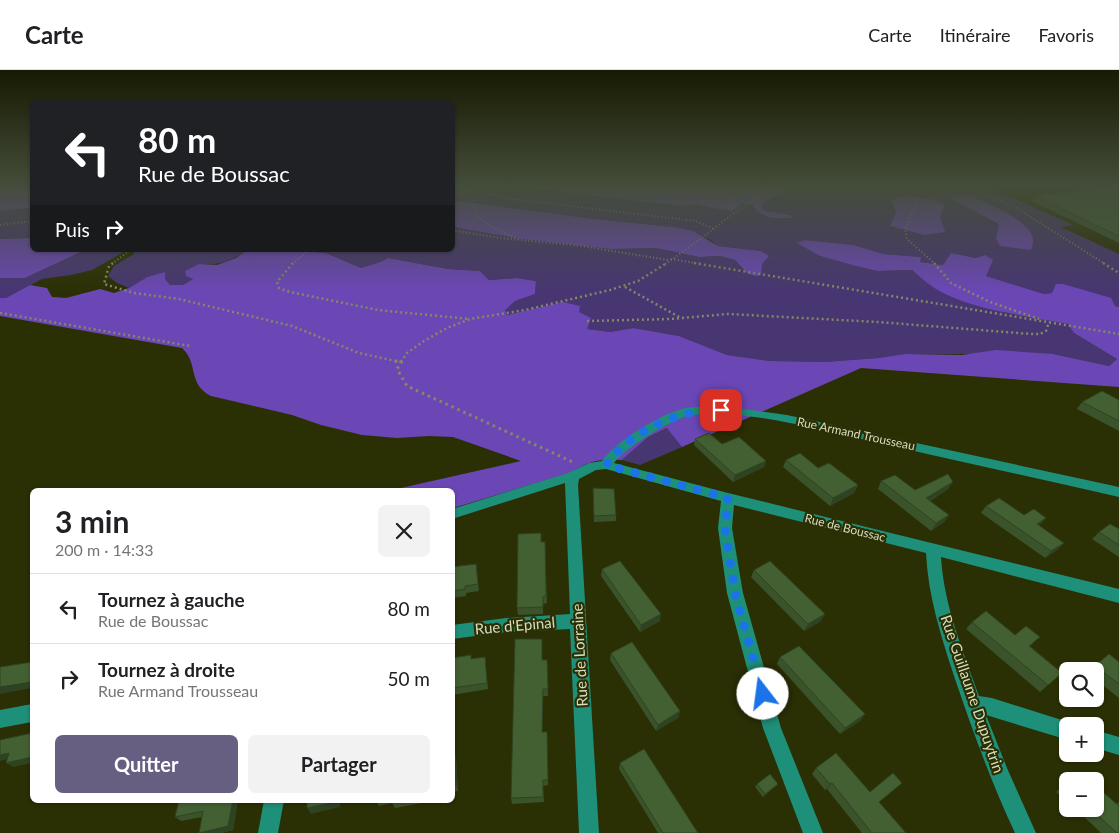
<!DOCTYPE html>
<html lang="fr">
<meta charset="utf-8">
<style>
body{margin:0;font-family:Lato,sans-serif;background:#f2f2f2;color:#202124;height:100vh;display:flex;flex-direction:column;font-size:19px;white-space:nowrap}
*{box-sizing:border-box;margin:0}
p{font-size:16px;color:#757577}
.icon{flex:none;width:28px;height:28px;fill:none;stroke:currentColor;stroke-width:2;stroke-linecap:round;stroke-linejoin:round}
.map{position:relative;flex:1;overflow:hidden}
.details{position:absolute;left:30px;top:418px;width:425px;height:315px;display:flex;flex-direction:column;background:#fff;border-radius:8px;box-shadow:0 1px 4px #0004}
.details>*{flex:none}
.top-card{position:absolute;left:30px;top:30px;width:425px;height:152px;border-radius:8px;box-shadow:0 1px 4px #0004;background:#202124;color:#fff;overflow:hidden}
.controls{position:absolute;left:1059px;top:592px;display:grid;gap:10px}
.controls a{display:grid;place-items:center;width:45px;height:45px;border-radius:8px;background:#fff;box-shadow:0 1px 4px #0004;font-size:25px}
.pin{position:absolute;display:grid;place-items:center;width:42px;height:42px;color:#fff;margin:-21px;border-radius:10px;box-shadow:0 2px 8px #0006}
.me{position:absolute;width:55px;margin:-28px;rotate:345deg;stroke-linejoin:round;filter:drop-shadow(0 0 4px #0008)}
.turn{display:flex;align-items:center;gap:18px;height:105px;padding:0 25px;font-size:22px}
.turn .icon{width:65px;height:65px;stroke-width:2.5}
.turn b{display:block;font-size:35px;line-height:42px}
.then{display:flex;align-items:center;height:48px;padding:0 25px;background:#0003;gap:10px;font-size:19px}
.round{display:grid;place-items:center;flex:none;width:52px;height:52px;border-radius:8px;background:#f2f2f2}
.overview{display:flex;align-items:center;justify-content:space-between;height:85px;padding:0 25px}
h1{font-size:30px;font-weight:700;line-height:38px}
.primary-button{display:flex;gap:10px;margin-top:auto;padding:10px 25px}
.primary-button a{flex:1;height:58px;border-radius:8px;background:#665f82;color:#fff;font-size:20px;font-weight:700;line-height:58px;text-align:center}
.primary-button a+a{background:#f2f2f2;color:#202124}
ul{padding:0;list-style:none}
li{display:flex;align-items:center;gap:15px;height:70px;padding:0 25px;border-top:1px solid #e0e0e0}
li div{flex:1}
li b{display:block;font-size:19px}
li em{font-style:normal}
header{display:flex;align-items:center;gap:30px;box-sizing:border-box;height:70px;padding:0 25px;background:#fff;border-bottom:1px solid #e0e0e0}
header strong{font-size:24px}
nav{display:flex;gap:28px;margin-inline-start:auto;font-size:18px}
.map>svg:first-child{display:block}
.green{fill:#483673;fill-rule:evenodd}
.forest{fill:#6b47b6}
.lines{fill:none;stroke-linecap:round;stroke-linejoin:round}
.path-far2{stroke:#848864;stroke-width:2;stroke-dasharray:1 2.5;stroke-linecap:butt}
.path-far1{stroke:#848864;stroke-width:2.5;stroke-dasharray:2 3;stroke-linecap:butt}
.path{stroke:#848864;stroke-width:3;stroke-dasharray:2.5 4;stroke-linecap:butt}
.minor{fill:#1e8f78;fill-rule:evenodd}
.wall{fill:#3a532b}
.shaded-wall{fill:#2f4323}
.building{fill:#436032;stroke:#2f4323}
.route{stroke:#1a73e8;stroke-width:9;stroke-dasharray:0 16.2}
.labels{text-anchor:middle;stroke-width:4.5;stroke-linejoin:round;paint-order:stroke}
.street-label{font-size:12px;fill:#d9ddc0;stroke:#2b2f04}
.near-street-label{font-size:15px;fill:#d9ddc0;stroke:#2b2f04}
</style>
<header>
<strong>Carte</strong>
<nav><a>Carte</a><a>Itinéraire</a><a>Favoris</a></nav>
</header>
<div class="map">
<svg width="1119" height="763" viewBox="0 0 1119 763">
<rect width="100%" height="100%" fill="#2b2f04"/>
<path class="green" d="M 453,115 L 520,115 L 542,120 L 682,136 C 687,135 692,134 697,134 C 716,136 726,147 743,133 L 752,135 C 762,149 775,148 791,148 L 789,145 L 764,141 L 761,137 L 763,133 L 796,115 L 984,115 L 1073,155 L 1061,157 L 1119,184 L 1119,237 L 1052,223 L 1044,224 L 986,206 L 985,185 L 976,188 L 951,183 L 943,195 L 920,192 L 920,187 L 883,184 L 854,175 L 805,170 L 820,186 L 852,195 L 878,201 L 912,200 L 930,215 L 1007,243 L 1068,254 L 1074,263 L 1117,289 L 1109,296 L 1053,284 L 905,284 L 878,288 L 825,292 L 770,291 L 727,285 L 679,266 L 633,258 L 610,262 L 587,259 L 578,242 L 579,236 L 563,233 L 507,245 L 504,240 L 515,231 L 535,224 L 536,211 L 517,208 L 489,210 L 480,201 L 448,199 L 388,188 L 383,191 L 361,198 L 326,183 L 295,180 L 452,180 L 453,157 L 521,169 L 611,179 L 656,178 L 699,187 L 720,186 L 735,190 L 747,203 L 761,205 L 761,181 L 718,176 L 709,169 L 673,157 L 594,149 L 453,130 ZM 892,130 L 924,165 L 890,156 L 896,143 Z
M 32,138 L 32,168 L 0,169 L 0,141 Z
M 85,180 L 127,180 L 92,200 L 71,205 L 42,209 L 6,228 L 0,228 L 0,208 L 25,208 Z
M 134,180 L 247,180 C 230,192 219,195 199,194 L 193,209 L 183,215 L 170,215 L 164,209 L 165,203 L 147,207 L 129,218 L 117,213 L 108,206 L 114,196 L 134,184 Z
M 668,358 L 682,377 L 640,395 L 622,390 L 648,367 Z"/>
<path class="forest" d="M 0,115 L 32,115 L 32,138 L 0,141 Z
M 520,115 L 796,115 L 763,133 L 761,137 L 765,141 L 790,145 L 792,148 C 775,148 763,150 752,135 L 743,133 L 734,140 L 723,140 L 696,134 L 682,136 L 542,120 Z
M 905,126 L 932,129 L 945,135 L 940,147 L 945,162 L 924,165 L 890,156 L 896,143 L 891,130 Z
M 969,126 C 985,132 1030,150 1033,169 C 1034,173 1032,176 1031,180 L 1000,176 L 996,168 L 999,154 L 948,127 Z
M 453,130 L 594,149 L 673,157 L 693,161 L 718,176 L 761,181 L 769,186 L 762,194 L 761,205 L 755,206 L 747,203 L 735,190 L 720,186 L 699,187 L 656,178 L 611,179 L 521,169 L 453,157 Z
M 32,168 L 32,180 L 85,180 L 25,208 L 0,208 L 0,169 Z
M 805,170 L 854,175 L 883,184 L 921,187 L 920,192 L 943,195 L 951,183 L 976,188 L 985,185 L 993,190 L 986,206 L 1044,224 L 1052,223 L 1056,214 L 1063,214 L 1111,228 L 1115,236 L 1119,237 L 1119,317 L 861,298 L 682,377 L 667,358 L 648,367 L 622,390 C 600,389 590,390 570,403 L 453,438 L 452,420 L 392,420 L 521,391 L 453,367 L 429,366 L 397,368 L 362,365 L 321,355 L 292,345 L 211,326 C 187,314 199,293 182,278 L 0,246 L 0,228 L 6,228 L 30,215 L 47,218 L 52,227 L 66,228 L 100,219 L 114,223 L 129,218 L 147,207 L 165,202 L 165,209 L 170,215 L 183,215 L 193,209 L 186,206 L 185,201 L 199,194 L 217,195 L 236,188 L 247,180 L 295,180 L 326,183 L 361,198 L 383,191 L 388,188 L 448,199 L 480,201 L 489,210 L 517,208 L 536,211 L 535,224 L 515,231 L 505,240 L 507,245 L 563,232 L 580,236 L 579,242 L 591,248 L 587,259 L 610,262 L 633,258 L 679,266 L 727,285 L 770,291 L 825,292 L 878,288 L 905,284 L 962,285 L 996,280 L 1053,284 L 1109,296 L 1117,289 L 1074,263 L 1068,254 C 1027,246 963,239 930,215 C 923,210 918,205 912,200 L 877,201 L 852,195 L 820,186 L 797,173 Z"/>
<g class="lines">
<path class="path-far2" d="M 465,115 L 473,129 L 476,145 L 490,156 L 518,169
M 898,115 L 917,126 L 918,130 L 905,159 L 907,169 L 935,194
M 961,115 L 1015,137 L 1105,194
M 452,127 L 469,119 L 511,129 L 696,151 L 714,159
M 734,144 L 729,137 L 744,115
M 0,155 L 32,151
M 452,160 L 500,168 L 582,176 L 668,190
M 671,189 L 701,194
M 112,194 L 130,180
M 292,194 L 309,180
M 665,194 C 703,169 737,138 777,115"/>
<path class="path-far1" d="M 113,193 L 109,196 L 104,214 L 134,223 L 179,229 L 292,256 L 359,283 L 400,292
M 293,193 L 277,212 L 279,218 L 290,222 L 378,240 L 469,249
M 694,193 L 1119,264
M 934,193 L 951,213 L 990,232 L 1039,249
M 1103,193 L 1119,203
M 625,217 L 681,248
M 0,243 L 190,276
M 587,251 L 670,249 L 728,244 L 878,252 L 1031,264 L 1040,264 L 1046,261 L 1049,252
M 401,292 L 407,283 L 424,271 L 447,258 L 470,249 L 525,240 L 610,220 L 638,211 L 667,193"/>
<path class="path" d="M 395,291 L 400,292
M 402,291 L 397,299 L 407,316 L 575,393"/>
<path class="minor" d="M 721,336 L 787,345 L 1119,417 L 1119,427 C 1036,408 953,390 870,371 C 815,359 747,339 691,345 C 673,348 625,378 614,393 L 728,423 L 1119,519 L 1119,533 L 941,487 C 944,536 963,581 979,626 L 992,628 L 1068,652 L 1075,656 L 1068,656 L 1068,670 L 986,645 L 1007,698 L 1036,763 L 1015,763 C 991,712 972,659 954,606 C 941,566 928,526 926,483 L 734,435 L 732,458 L 743,523 L 781,658 L 823,763 L 803,763 L 763,658 L 727,523 L 718,458 L 721,431 L 606,399 L 596,400 L 579,409 L 578,415 L 599,763 L 579,763 L 570,559 L 506,562 L 452,569 L 452,555 L 506,548 L 570,544 L 565,413 L 452,449 L 452,439 L 568,403 L 589,393 L 602,391 C 616,371 662,343 686,338 C 697,336 710,337 721,336 Z
M 32,634 L 32,652 L 0,658 L 0,640 Z
M 1095,660 L 1119,667 L 1119,685 L 1095,678 Z
M 264,730 L 284,730 L 278,763 L 258,763 Z"/>
</g>
<path class="wall" d="M 1076,115 L 1119,115 L 1119,173 L 1032,131 L 1035,126 L 1084,120 L 1076,116 Z
M 1119,330 L 1119,361 L 1077,339 L 1082,332 Z
M 695,369 L 722,374 L 766,391 L 764,397 L 733,412 L 694,375 Z
M 786,390 L 858,415 L 854,423 L 830,436 L 783,397 Z
M 881,411 L 915,420 L 948,419 L 930,431 L 949,445 L 944,452 L 931,461 L 878,419 Z
M 593,418 L 616,445 L 616,451 L 594,452 Z
M 986,436 L 1024,445 L 1040,455 L 1039,456 L 1064,473 L 1057,480 L 1045,488 L 981,443 Z
M 1119,459 L 1119,487 L 1092,469 L 1099,462 Z
M 541,472 L 545,472 L 547,533 L 543,534 L 543,544 L 518,545 L 517,538 Z
M 476,494 L 479,521 L 466,523 L 466,526 L 452,528 L 452,497 Z
M 602,499 L 660,551 L 640,562 L 601,506 Z
M 754,500 L 821,551 L 804,561 L 751,507 Z
M 972,552 L 1015,565 L 1033,574 L 1030,576 L 1062,603 L 1040,622 L 966,559 Z
M 611,583 L 680,641 L 678,648 L 656,661 L 610,590 Z
M 1109,584 L 1119,592 L 1119,628 L 1095,609 L 1095,601 L 1089,601 Z
M 485,587 L 488,619 L 452,625 L 452,588 L 471,589 Z
M 780,587 L 865,644 L 860,651 L 840,664 L 777,594 Z
M 542,590 L 547,590 L 548,626 L 543,626 L 542,662 L 547,662 L 548,715 L 543,716 L 544,732 L 512,734 L 511,728 Z
M 454,682 L 456,688 L 458,721 L 452,722 L 452,683 Z
M 620,693 L 698,763 L 658,763 L 619,699 Z
M 816,698 L 870,722 L 896,718 L 879,732 L 906,763 L 862,763 L 827,719 L 825,720 L 812,704 Z
M 1080,702 L 1091,711 L 1068,711 L 1068,732 L 1056,722 L 1071,707 Z
M 757,714 L 778,714 L 776,716 L 763,727 L 755,717 Z
M 238,730 L 233,760 L 221,763 L 200,763 L 202,747 L 181,751 L 175,747 Z
M 376,730 L 438,730 L 395,738 L 392,733 L 379,736 Z
M 1119,732 L 1119,763 L 1101,763 L 1076,739 L 1095,739 L 1117,734 Z"/>
<path class="shaded-wall" d="M 766,391 L 764,397 L 733,412 L 735,405 Z
M 953,412 L 948,419 L 922,435 L 926,428 Z
M 858,415 L 854,423 L 830,436 L 833,428 Z
M 949,445 L 944,452 L 931,461 L 936,453 Z
M 1046,448 L 1040,455 L 1031,461 L 1037,454 Z
M 1064,473 L 1057,480 L 1045,488 L 1051,481 Z
M 661,544 L 660,551 L 640,562 L 641,555 Z
M 825,544 L 821,551 L 804,561 L 808,554 Z
M 32,612 L 32,618 L 0,624 L 0,617 Z
M 680,641 L 678,648 L 656,661 L 658,655 Z
M 865,644 L 860,651 L 840,664 L 845,658 Z
M 454,682 L 456,688 L 458,721 L 456,715 Z
M 9,683 L 16,687 L 0,691 L 0,685 Z
M 32,687 L 32,693 L 13,697 L 6,693 Z
M 832,713 L 827,719 L 825,720 L 830,714 Z
M 778,714 L 776,716 L 763,727 L 765,724 Z
M 233,730 L 238,730 L 233,760 L 221,763 L 199,763 Z
M 336,730 L 340,730 L 340,737 L 311,744 L 307,738 Z"/>
<path class="building" d="M 1088,115 L 1119,115 L 1119,166 L 1035,126 L 1097,119 Z
M 1102,321 L 1119,330 L 1119,351 L 1082,332 Z
M 709,363 L 722,374 L 739,367 L 766,391 L 735,405 L 695,369 Z
M 800,383 L 818,398 L 829,393 L 858,415 L 833,428 L 786,390 Z
M 948,404 L 953,412 L 926,428 L 949,445 L 936,453 L 881,411 L 895,405 L 915,420 Z
M 593,418 L 614,419 L 616,445 L 594,446 Z
M 999,428 L 1024,445 L 1034,439 L 1046,448 L 1037,454 L 1064,473 L 1051,481 L 986,436 Z
M 1110,454 L 1119,459 L 1119,475 L 1099,462 Z
M 541,463 L 541,472 L 545,472 L 546,526 L 543,527 L 543,537 L 517,538 L 518,464 Z
M 620,491 L 661,544 L 641,555 L 602,499 Z
M 770,491 L 825,544 L 808,554 L 754,500 Z
M 476,494 L 478,514 L 465,516 L 465,519 L 452,521 L 452,497 Z
M 986,541 L 1015,565 L 1026,556 L 1040,567 L 1029,576 L 1062,603 L 1048,615 L 972,552 Z
M 515,569 L 542,569 L 542,590 L 547,590 L 548,619 L 543,619 L 542,662 L 547,662 L 548,710 L 543,710 L 543,727 L 511,728 Z
M 632,572 L 680,641 L 658,655 L 611,583 Z
M 799,576 L 865,644 L 845,658 L 780,587 Z
M 1109,584 L 1119,592 L 1119,614 L 1095,596 Z
M 471,585 L 471,589 L 485,587 L 487,613 L 452,618 L 452,588 Z
M 32,592 L 32,612 L 0,617 L 0,597 Z
M 32,663 L 32,687 L 6,693 L 9,683 L 0,685 L 0,670 Z
M 644,679 L 698,763 L 663,763 L 620,693 Z
M 454,682 L 456,715 L 452,716 L 452,683 Z
M 836,683 L 870,722 L 893,703 L 902,713 L 879,732 L 906,763 L 872,763 L 832,713 L 830,714 L 816,698 Z
M 1080,702 L 1091,711 L 1070,711 Z
M 770,704 L 778,714 L 765,724 L 757,714 Z
M 1095,715 L 1119,736 L 1119,763 L 1117,763 L 1091,739 L 1095,739 Z
M 179,730 L 233,730 L 228,756 L 199,763 L 203,741 L 175,747 Z
M 307,730 L 336,730 L 336,732 L 307,738 Z
M 392,730 L 408,730 L 392,733 Z"/>
<linearGradient id="sky" x2="0" y2="1"><stop stop-color="#181a02"/><stop offset="0.52" stop-color="#444d3a"/><stop offset="1" stop-color="#444d3a" stop-opacity="0"/></linearGradient>
<rect width="1119" height="222" fill="url(#sky)"/>
<g class="lines">
<path class="route" d="M 721,340 C 678,340 632,360 606,395 L 728,428 L 725,458 L 735,523 L 763,624"/>
</g>
<g class="labels">
<g class="street-label">
<text transform="translate(856 364) rotate(12)" y="4">Rue Armand Trousseau</text>
<text transform="translate(845 458) rotate(14)" y="4">Rue de Boussac</text>
</g>
<g class="near-street-label">
<text transform="translate(515 556) rotate(-5)" y="5">Rue d'Epinal</text>
<text transform="translate(580 585) rotate(-93)" y="5">Rue de Lorraine</text>
<text transform="translate(972 624) rotate(71)" y="5">Rue Guillaume Dupuytrin</text>
</g>
</g>
</svg>
<div class="controls">
<a><svg class="icon" aria-label="search" viewBox="0 0 24 24"><circle cx="10" cy="10" r="6"/><path d="M15 15l6 6"/></svg></a>
<a>+</a>
<a>−</a>
</div>
<div class="pin" style="left:721px;top:340px;background:#d93025"><svg class="icon" aria-label="arrive" viewBox="0 0 24 24"><path d="M6 21V4h12l-3 4 3 4H6"/></svg></div>
<svg class="me" style="left:763px;top:624px" viewBox="-20 -20 40 40"><circle r="19" fill="#fff"/><path d="M0-13L10 11 0 6-10 11z" fill="#1a73e8"/></svg>
<div class="top-card">
<div class="turn"><svg class="icon" aria-label="left" viewBox="0 0 24 24"><path d="M17 20v-9H6M10 6l-5 5 5 5"/></svg><div><b>80 m</b>Rue de Boussac</div></div>
<div class="then">Puis<svg class="icon" aria-label="right" viewBox="0 0 24 24"><path d="M7 20v-9h11M14 6l5 5-5 5"/></svg></div>
</div>
<section class="details">
<div class="overview"><div><h1>3 min</h1><p>200 m · 14:33</p></div><a class="round"><svg class="icon" aria-label="close" viewBox="0 0 24 24"><path d="M6 6l12 12M18 6L6 18"/></svg></a></div>
<ul>
<li><svg class="icon" aria-label="left" viewBox="0 0 24 24"><path d="M17 20v-9H6M10 6l-5 5 5 5"/></svg><div><b>Tournez à gauche</b><p>Rue de Boussac</p></div><em>80 m</em></li>
<li><svg class="icon" aria-label="right" viewBox="0 0 24 24"><path d="M7 20v-9h11M14 6l5 5-5 5"/></svg><div><b>Tournez à droite</b><p>Rue Armand Trousseau</p></div><em>50 m</em></li>
</ul>
<div class="primary-button"><a>Quitter</a><a>Partager</a></div>
</section>
</div>
